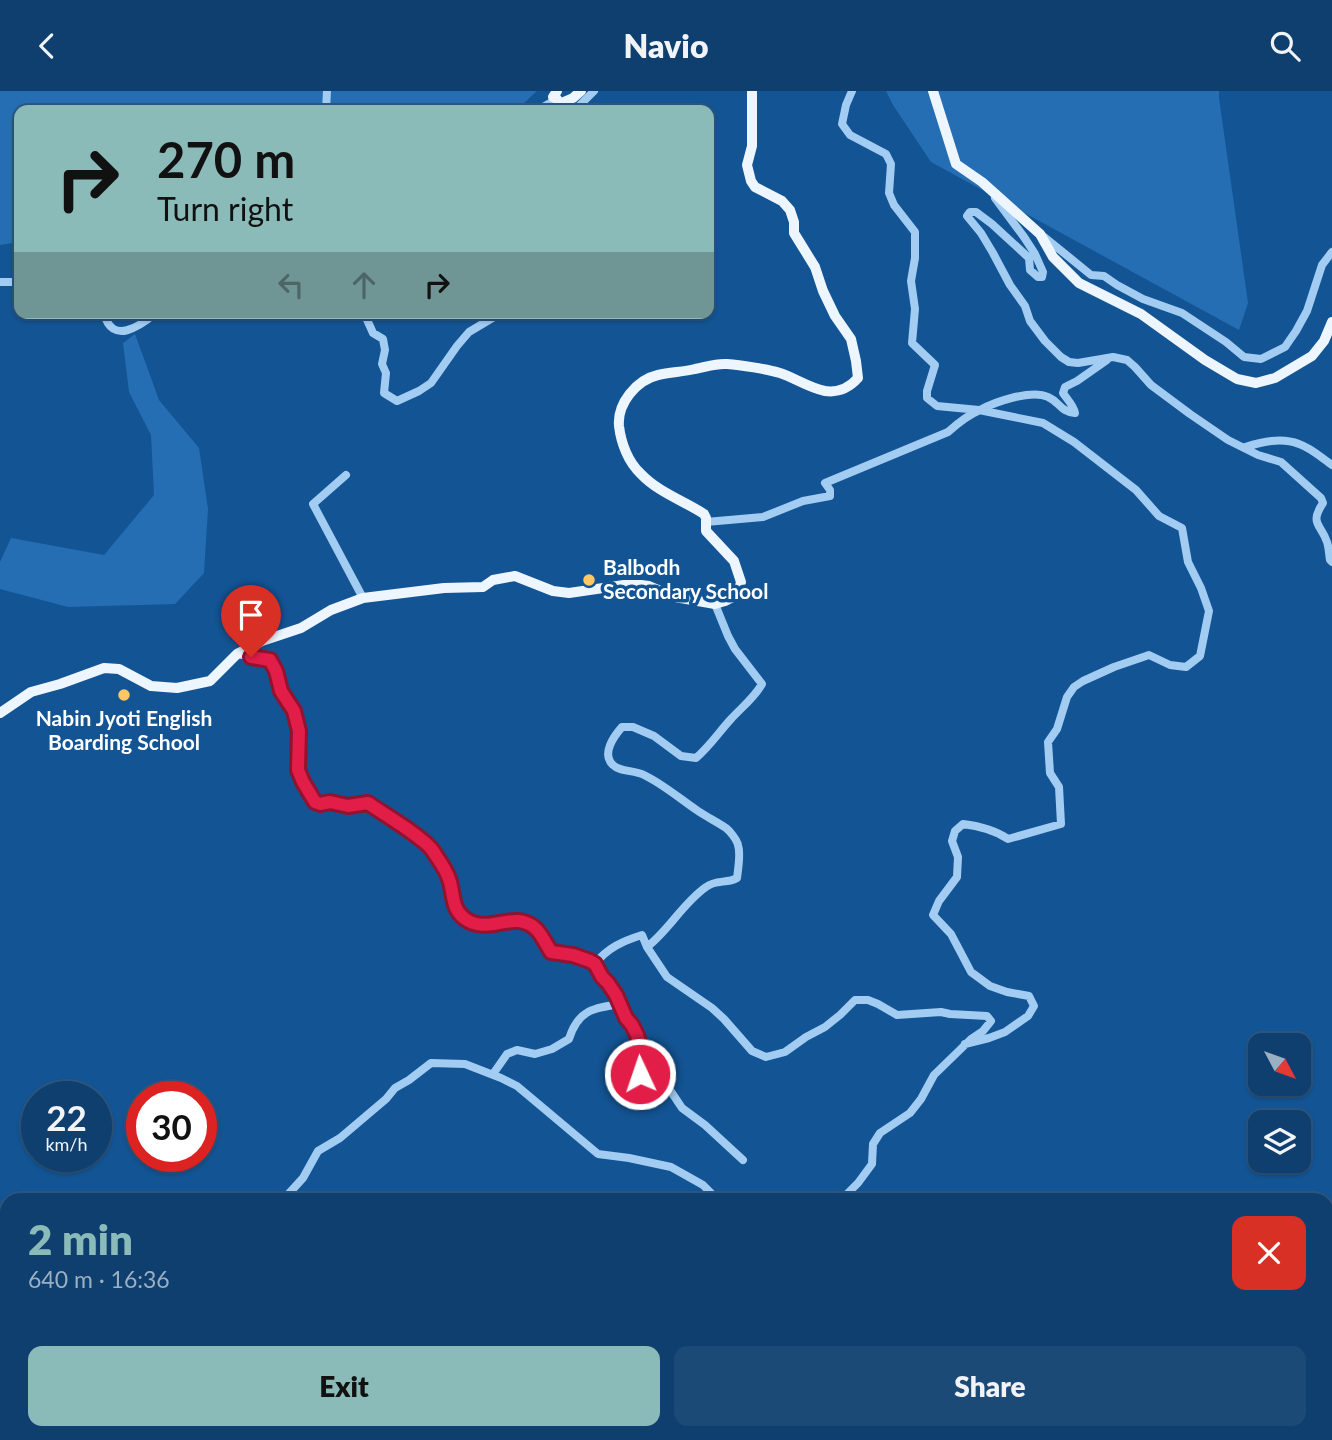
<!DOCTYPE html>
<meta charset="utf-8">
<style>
body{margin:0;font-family:Lato,sans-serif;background:#1c4a77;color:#f1f3f6;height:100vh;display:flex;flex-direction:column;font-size:26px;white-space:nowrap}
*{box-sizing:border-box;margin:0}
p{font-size:23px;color:#9bafc3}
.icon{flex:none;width:38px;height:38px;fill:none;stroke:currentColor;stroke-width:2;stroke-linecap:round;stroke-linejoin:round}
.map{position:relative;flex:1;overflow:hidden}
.sheet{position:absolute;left:0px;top:1102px;width:1334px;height:247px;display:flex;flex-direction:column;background:#0e3f6f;border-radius:21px 21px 0 0;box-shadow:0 2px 5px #0004,0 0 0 2px #2e5882}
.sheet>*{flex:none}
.banner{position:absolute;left:14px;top:14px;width:700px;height:214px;border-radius:14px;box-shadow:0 2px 5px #0004,0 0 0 2px #2e5882;background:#8bbbb9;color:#111;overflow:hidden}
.needle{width:46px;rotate:131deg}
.buttons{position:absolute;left:1248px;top:942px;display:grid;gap:14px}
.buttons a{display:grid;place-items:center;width:63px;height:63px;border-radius:14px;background:#0e3f6f;box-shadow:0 2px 5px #0004,0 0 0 2px #2e5882;font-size:35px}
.speed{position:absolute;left:21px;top:990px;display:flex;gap:14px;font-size:35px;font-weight:700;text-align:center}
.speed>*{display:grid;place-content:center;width:91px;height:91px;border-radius:50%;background:#0e3f6f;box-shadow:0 2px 5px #0004,0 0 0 2px #2e5882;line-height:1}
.speed small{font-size:18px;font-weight:400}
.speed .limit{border:10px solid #d22;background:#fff;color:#111}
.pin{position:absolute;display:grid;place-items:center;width:60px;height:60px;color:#fff;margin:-72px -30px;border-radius:50% 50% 50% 0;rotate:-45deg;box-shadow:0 0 7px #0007}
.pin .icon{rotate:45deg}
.me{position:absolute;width:77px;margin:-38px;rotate:357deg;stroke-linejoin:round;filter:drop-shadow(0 0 5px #0008)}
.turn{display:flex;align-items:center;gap:24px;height:147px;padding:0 28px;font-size:32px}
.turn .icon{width:91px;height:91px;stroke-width:2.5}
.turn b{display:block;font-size:49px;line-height:60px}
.lanes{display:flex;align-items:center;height:66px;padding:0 28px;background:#0003;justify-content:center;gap:35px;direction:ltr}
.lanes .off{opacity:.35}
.round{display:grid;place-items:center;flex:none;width:74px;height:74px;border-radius:14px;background:#1c4a77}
.overview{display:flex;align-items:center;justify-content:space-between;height:119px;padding:0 28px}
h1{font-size:42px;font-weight:800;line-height:52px;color:#8bbbb9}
.cta{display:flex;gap:14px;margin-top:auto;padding:14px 28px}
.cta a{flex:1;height:80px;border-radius:14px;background:#8bbbb9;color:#111;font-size:28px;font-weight:800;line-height:80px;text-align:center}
.cta a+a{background:#1c4a77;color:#f1f3f6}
header{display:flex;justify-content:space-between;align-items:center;height:91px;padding:0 28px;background:#0e3f6f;font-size:32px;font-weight:800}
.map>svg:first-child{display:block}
.green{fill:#256eb3}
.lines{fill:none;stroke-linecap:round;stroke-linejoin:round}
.minor{stroke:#a2ccf2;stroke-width:8}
.major{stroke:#edf5ff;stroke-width:10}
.route-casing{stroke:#92132f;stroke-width:18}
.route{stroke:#e11d48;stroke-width:12}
.poi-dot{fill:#ffc763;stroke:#135494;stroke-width:2.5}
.labels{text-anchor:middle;stroke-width:7;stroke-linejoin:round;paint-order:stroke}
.poi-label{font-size:21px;font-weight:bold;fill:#fff;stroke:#135494;text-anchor:start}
</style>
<header><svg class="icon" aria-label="back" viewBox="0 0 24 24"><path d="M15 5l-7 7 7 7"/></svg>Navio<svg class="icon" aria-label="search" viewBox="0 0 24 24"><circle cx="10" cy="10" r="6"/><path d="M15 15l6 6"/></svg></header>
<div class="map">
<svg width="1332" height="1349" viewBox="0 0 1332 1349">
<rect width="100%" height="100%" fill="#135494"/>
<path class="green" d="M 0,0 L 537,0 L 523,13 L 504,19 L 19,19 L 19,151 L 0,154 Z
M 886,0 L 1219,0 L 1219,7 L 1248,212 L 1239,239 L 931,71 L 893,14 Z
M 135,243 L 159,309 L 199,357 L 208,418 L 204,482 L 175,513 L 68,516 L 0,498 L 0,471 L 11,447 L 104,464 L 154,404 L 151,344 L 129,301 L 123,252 Z"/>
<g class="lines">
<path class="minor" d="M 852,0 L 846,14 L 842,33 L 850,44 L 886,63 L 891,73 L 889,102 L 894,114 L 915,141 L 915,167 L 911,190 L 915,218 L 912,252 L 935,274 L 927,300 L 927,307 L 937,315 L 979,319 L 1043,332 L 1074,351 L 1136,399 L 1159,425 L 1182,437 L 1188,471 L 1201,497 L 1209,520 L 1200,565 L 1186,576 L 1170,574 L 1149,564 L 1114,576 L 1083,590 L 1074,596 L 1067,606 L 1057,638 L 1048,651 L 1050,682 L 1059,696 L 1061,733 L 1008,748 C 995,739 979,735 963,733 L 955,740 L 952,750 L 958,766 L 957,786 L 939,810 L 933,824 L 951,843 L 971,881 L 990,895 L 1007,901 L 1029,905 L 1034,915 L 1028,925 L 1005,941 L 989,947 L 965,953
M 326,19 L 327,0
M 538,19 L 557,8
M 575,19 L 594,0
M 995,107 L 1024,146 L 1035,163 L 1043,181 L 1042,186 L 1038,186 L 1030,179 L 1029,167 L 992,133 L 976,121 L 970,121 L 967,125 L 981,142 L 993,162 L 1010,194 L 1025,215 L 1030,230 L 1045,250 L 1061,266 L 1069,271 L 1078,272 L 1113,266 L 1127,269 L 1135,276 L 1151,294 L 1190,323 L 1228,349 L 1258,364 L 1281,371 L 1321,407 L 1323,412 C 1309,433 1321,433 1327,451 C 1329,457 1329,464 1330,469 L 1332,471
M 1043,145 L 1091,184 L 1104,185 L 1117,194 L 1143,208 L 1182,222 L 1226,251 L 1244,266 L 1261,268 L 1285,256 L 1296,240 L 1307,220 L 1322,174 L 1332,161
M 0,191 L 19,191
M 104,222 C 112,255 140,235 156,222
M 364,222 L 373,242 L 383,248 L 385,259 L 382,273 L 386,282 L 384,302 L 397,310 L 419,300 L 431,292 L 457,255 L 469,241 L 494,226 L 496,222
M 1245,356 C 1262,351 1281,346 1299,353 C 1311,357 1322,367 1332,374
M 346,384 L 313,413 L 363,507
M 706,431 L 763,426 L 803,410 L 830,405 L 830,399 L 825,392 L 948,341 C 958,332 968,324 980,319 C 995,311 1031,298 1048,306 C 1060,311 1059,320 1075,322 C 1074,315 1067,308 1063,302 L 1065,296 L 1077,290 L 1107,269
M 715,513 L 728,545 L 735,558 L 762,593 C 754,607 742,616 731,628 C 719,641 710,655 696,667 L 681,665 L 654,645 L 633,636 L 622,636 C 614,645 601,663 613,674 C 620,681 634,679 644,684 C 663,693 680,708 698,720 C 707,726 717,731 726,737 C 730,740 737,749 738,754 C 741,763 738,778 737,787 C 727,793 716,788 706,796 C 683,812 669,839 647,856 L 667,886 L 712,917 L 724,928 L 752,960 L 766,966 L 785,961 L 806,946 L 825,936 L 840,924 L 855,909 L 868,909 L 878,913 L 897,924 L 941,921 L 950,923 L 987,925 L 991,930 L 983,940 L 971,948 L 934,984 L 921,1008 L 910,1022 L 880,1042 L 873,1053 L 872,1073 L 858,1092 L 840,1110
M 237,563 L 270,570 L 276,580 L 281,600 L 294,620 L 299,641 L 298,679 L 303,691 L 315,711 L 320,713 L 330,711 L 348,715 L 367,711 C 382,722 425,747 433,760 C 438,768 446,778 449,788 C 454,801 451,817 464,827 C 488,846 514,817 536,838 C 542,844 546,854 551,861 C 566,863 582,865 595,873 C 607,857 623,850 642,844 L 647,856
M 595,873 L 602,886 L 608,892 L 616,904 L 626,927 L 632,934 L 637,944 L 641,960 L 638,970 L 640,983 L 657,990 L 668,996 L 682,1017 L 705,1034 L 743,1069
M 493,983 L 507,963 L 517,959 L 535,963 L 552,958 L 569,948 C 578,919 593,917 621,913
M 282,1110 L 303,1087 L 318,1060 L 340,1047 L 386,1008 L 395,997 L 409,989 L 431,972 L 465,973 L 501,987 L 517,995 L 598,1063 L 629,1067 L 671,1076 L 703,1094 L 719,1110
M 0,1156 L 7,1165
M 1326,1198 L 1332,1191
M 1326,1317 L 1332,1317
M 87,1342 L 89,1349
M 1316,1342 L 1330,1349
M 189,1349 L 190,1342"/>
<path class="major" d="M 557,0 L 553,6 L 557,8 L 559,13 L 573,7 L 581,0
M 933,0 L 956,73 L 982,91 L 1040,143 L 1053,166 L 1079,192 L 1141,223 L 1205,269 L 1237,288 L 1256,292 L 1275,287 L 1312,265 L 1324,250 L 1332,231
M 0,622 L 31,601 L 60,593 L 104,577 L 119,578 L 151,595 L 177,597 L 210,590 L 237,563 L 262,550 L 301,537 L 331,519 L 363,507 L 444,497 L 483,496 L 493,489 L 515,485 L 553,500 L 569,502 L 624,494 L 641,494 L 649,495 L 675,506 L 715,513 L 725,510 L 738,503 L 741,491 L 734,470 L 706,440 L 706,427 L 704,423 C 684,410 658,401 641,383 C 628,371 621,352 619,335 C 617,313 636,289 658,284 C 670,281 683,281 695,278 C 706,276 716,272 727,273 C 740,274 767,278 780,282 C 795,287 809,297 825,300 C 839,302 849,297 858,287 L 856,270 L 851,248 L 835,225 L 823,200 L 815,176 L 794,142 L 794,131 L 790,119 L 782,110 L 755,96 L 751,90 L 747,74 L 752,55 L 752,0"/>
</g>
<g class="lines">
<g class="route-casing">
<path id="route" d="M 251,566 L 270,569 L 276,580 L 281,600 L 294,620 L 299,640 L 298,679 L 303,691 L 315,711 L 320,713 L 330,711 L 348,715 L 368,712 C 382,722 425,747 433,760 C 438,768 446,778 449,788 C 454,801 451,817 464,827 C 488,846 514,817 536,838 C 542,844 546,853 551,861 L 573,864 L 590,870 L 595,873 L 602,886 L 608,892 L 616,904 L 626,927 L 632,934 L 637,944 L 641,960 L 638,970 L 640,983"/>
</g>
<use href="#route" class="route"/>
</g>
<g class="poi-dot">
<circle cx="589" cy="489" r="7"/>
<circle cx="124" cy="604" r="7"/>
</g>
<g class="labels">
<g class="poi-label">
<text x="603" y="484">Balbodh<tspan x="603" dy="24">Secondary School</tspan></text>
<text x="124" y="635" text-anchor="middle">Nabin Jyoti English<tspan x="124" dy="24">Boarding School</tspan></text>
</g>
</g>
</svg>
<div class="buttons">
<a><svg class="needle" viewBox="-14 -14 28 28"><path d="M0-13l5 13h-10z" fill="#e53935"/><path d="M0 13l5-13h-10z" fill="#9bafc3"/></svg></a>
<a><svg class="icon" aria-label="layers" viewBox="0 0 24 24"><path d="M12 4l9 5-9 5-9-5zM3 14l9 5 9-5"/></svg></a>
</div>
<div class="speed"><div>22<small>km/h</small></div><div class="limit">30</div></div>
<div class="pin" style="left:251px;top:566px;background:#d93025"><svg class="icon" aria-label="arrive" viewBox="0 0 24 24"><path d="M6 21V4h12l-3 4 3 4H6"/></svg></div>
<svg class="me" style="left:640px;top:983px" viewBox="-20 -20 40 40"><circle r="17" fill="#e11d48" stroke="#fff" stroke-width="3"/><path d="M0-11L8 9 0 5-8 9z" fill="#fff"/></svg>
<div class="banner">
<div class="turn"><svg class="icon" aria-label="right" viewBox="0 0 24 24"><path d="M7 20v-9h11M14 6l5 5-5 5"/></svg><div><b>270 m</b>Turn right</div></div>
<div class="lanes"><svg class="icon off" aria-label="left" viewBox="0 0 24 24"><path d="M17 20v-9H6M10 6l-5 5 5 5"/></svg><svg class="icon off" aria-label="ahead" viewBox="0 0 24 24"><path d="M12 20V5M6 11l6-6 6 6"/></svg><svg class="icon" aria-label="right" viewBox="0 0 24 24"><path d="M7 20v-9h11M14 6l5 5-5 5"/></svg></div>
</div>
<section class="sheet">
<div class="overview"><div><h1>2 min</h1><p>640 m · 16:36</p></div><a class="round" style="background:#d93025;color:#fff"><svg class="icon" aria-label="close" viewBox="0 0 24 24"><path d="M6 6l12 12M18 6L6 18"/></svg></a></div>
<div class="cta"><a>Exit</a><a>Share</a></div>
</section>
</div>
